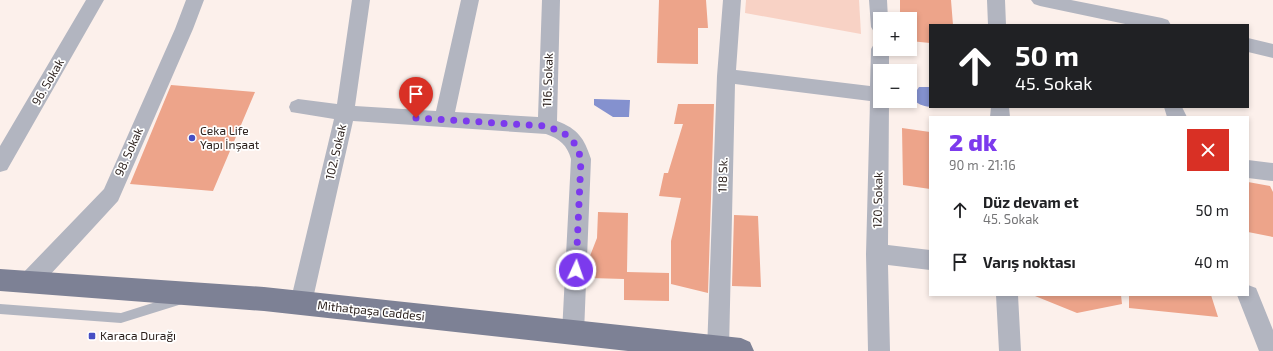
<!DOCTYPE html>
<html lang="tr">
<meta charset="utf-8">
<style>
body{margin:0;font-family:"Exo 2",sans-serif;background:#f2f2f2;color:#202124;height:100vh;display:flex;flex-direction:column;font-size:15px;white-space:nowrap}
*{box-sizing:border-box;margin:0}
p{font-size:13px;color:#757577}
.icon{flex:none;width:22px;height:22px;fill:none;stroke:currentColor;stroke-width:2;stroke-linecap:round;stroke-linejoin:round}
.map{position:relative;flex:1;overflow:hidden}
.side{position:absolute;left:929px;top:116px;width:320px;height:180px;display:flex;flex-direction:column;background:#fff;border-radius:0px;box-shadow:0 2px 6px #0003}
.side>*{flex:none}
.banner{position:absolute;left:929px;top:24px;width:320px;height:84px;border-radius:0px;box-shadow:0 2px 6px #0003;background:#202124;color:#fff;overflow:hidden}
.controls{position:absolute;left:873px;top:12px;display:grid;gap:8px}
.controls a{display:grid;place-items:center;width:44px;height:44px;border-radius:0px;background:#fff;box-shadow:0 2px 6px #0003;font-size:20px}
.pin{position:absolute;display:grid;place-items:center;width:34px;height:34px;color:#fff;margin:-41px -17px;border-radius:50% 50% 50% 0;rotate:-45deg;box-shadow:0 0 4px #0007}
.pin .icon{rotate:45deg}
.me{position:absolute;width:44px;margin:-22px;rotate:3deg;stroke-linejoin:round;filter:drop-shadow(0 0 3px #0008)}
.turn{display:flex;align-items:center;gap:14px;height:84px;padding:0 20px;font-size:18px}
.turn .icon{width:52px;height:52px;stroke-width:2.5}
.turn b{display:block;font-size:28px;line-height:34px}
.round{display:grid;place-items:center;flex:none;width:42px;height:42px;border-radius:0px;background:#f2f2f2}
.head{display:flex;align-items:center;justify-content:space-between;height:68px;padding:0 20px}
h1{font-size:24px;font-weight:800;line-height:30px;color:#7c3aed}
ul{padding:0;list-style:none}
li{display:flex;align-items:center;gap:12px;height:52px;padding:0 20px}
li div{flex:1}
li b{display:block;font-size:15px}
li em{font-style:normal}
.map>svg:first-child{display:block}
.green{fill:#f8d2c5}
.water{fill:#8491cf}
.building{fill:#eda48a}
.lines{fill:none;stroke-linecap:round;stroke-linejoin:round}
.lane{fill:#b2b5c0;fill-rule:evenodd}
.street{fill:#b2b5c0;fill-rule:evenodd}
.primary{fill:#7d8195;fill-rule:evenodd}
.route{stroke:#7c3aed;stroke-width:7;stroke-dasharray:0 12.6}
.poi-dot{fill:#474fc4;stroke:#fff;stroke-width:1.5}
.labels{text-anchor:middle;stroke-width:3.5;stroke-linejoin:round;paint-order:stroke}
.street-label{font-size:12px;fill:#2a1f1b;stroke:#fff}
.poi-label{font-size:12px;fill:#2a1f1b;stroke:#fff;text-anchor:start}
</style>
<div class="map">
<svg width="1273" height="351" viewBox="0 0 1273 351">
<rect width="100%" height="100%" fill="#fcf0eb"/>
<path class="green" d="M 746,0 L 859,0 L 861,34 L 745,13 Z"/>
<path class="water" d="M 919,87 L 930,87 L 930,107 L 934,107 C 928,107 921,106 916,102 L 915,93 Z
M 594,99 L 630,100 L 629,117 L 613,117 L 594,105 Z"/>
<path class="building" d="M 659,0 L 706,0 L 708,28 L 698,28 L 698,64 L 657,63 Z
M 900,0 L 951,0 L 953,25 L 930,25 L 930,43 L 910,41 L 910,19 L 900,19 Z
M 171,85 L 255,92 L 213,191 L 130,184 Z
M 678,104 L 714,104 L 708,293 L 671,284 L 671,241 L 681,198 L 659,196 L 664,173 L 668,173 L 683,124 L 674,124 Z
M 902,128 L 930,132 L 930,189 L 903,185 Z
M 1248,182 L 1270,186 L 1273,192 L 1273,237 L 1248,232 Z
M 598,212 L 628,213 L 627,272 L 669,273 L 669,301 L 624,300 L 624,279 L 590,278 L 588,274 L 588,261 L 597,238 Z
M 734,215 L 758,216 L 761,287 L 732,286 Z
M 1035,295 L 1121,295 L 1122,304 L 1077,313 L 1035,296 Z
M 1129,295 L 1211,295 L 1218,317 L 1129,308 Z"/>
<g class="lines">
<path class="lane" d="M 178,295 L 182,296 L 184,300 L 182,304 L 121,323 L 0,314 L 0,304 L 121,313 Z"/>
<path class="street" d="M 86,0 L 104,0 L 7,170 L 0,172 L 0,146 Z
M 186,0 L 204,0 L 193,29 L 118,201 L 37,289 L 29,292 L 21,289 L 18,282 L 21,275 L 104,189 L 175,29 Z
M 352,0 L 370,0 L 355,106 L 436,111 L 461,0 L 479,0 L 455,112 L 538,117 L 542,0 L 560,0 L 557,121 C 578,129 584,138 591,159 L 584,333 L 581,341 L 573,344 L 565,341 L 562,333 L 571,159 C 567,145 560,139 546,134 L 353,121 L 312,303 L 309,311 L 301,314 L 293,311 L 290,303 L 334,119 L 291,112 L 289,107 L 291,102 L 298,99 L 337,104 Z
M 723,0 L 741,0 L 736,70 L 870,86 L 871,49 L 874,44 L 880,42 L 880,49 L 889,49 L 889,71 L 880,71 L 880,101 L 889,101 L 888,245 L 930,250 L 930,270 L 888,265 L 890,351 L 868,351 L 866,254 L 870,101 L 735,84 L 729,349 L 729,351 L 707,351 L 717,76 Z
M 869,0 L 887,0 L 888,19 L 880,19 L 880,34 L 874,32 L 871,27 Z
M 987,0 L 1005,0 L 1006,25 L 988,25 Z
M 1031,0 L 1071,0 L 1162,18 L 1168,20 L 1171,25 L 1130,25 L 1040,6 L 1034,4 Z
M 1248,38 L 1273,44 L 1273,58 L 1248,52 Z
M 991,107 L 1009,107 L 1010,117 L 990,117 Z
M 1164,107 L 1182,107 L 1187,117 L 1167,117 Z
M 1248,160 L 1273,163 L 1273,181 L 1248,178 Z
M 1248,285 L 1256,288 L 1273,330 L 1273,351 L 1259,351 L 1237,295 L 1248,295 Z
M 996,295 L 1018,295 L 1021,351 L 999,351 Z"/>
<path class="primary" d="M 0,269 L 264,287 L 741,338 L 750,342 L 754,351 L 628,351 L 264,311 L 0,291 Z"/>
</g>
<g class="lines">
<path class="route" d="M 416,118 L 546,126 C 568,134 574,137 581,159 L 576,270"/>
</g>
<g class="poi-dot">
<circle cx="192" cy="138" r="4"/>
<rect x="88" y="332" width="8" height="8" rx="2"/>
</g>
<g class="labels">
<g class="street-label">
<text transform="translate(548 80) rotate(-88)" y="4">116. Sokak</text>
<text transform="translate(48 82) rotate(-60)" y="4">96. Sokak</text>
<text transform="translate(129 152) rotate(-66)" y="4">98. Sokak</text>
<text transform="translate(336 152) rotate(-77)" y="4">102. Sokak</text>
<text transform="translate(723 175) rotate(-88)" y="4">118 Sk.</text>
<text transform="translate(878 200) rotate(-89)" y="4">120. Sokak</text>
<text transform="translate(371 311) rotate(6)" y="4">Mithatpaşa Caddesi</text>
</g>
<g class="poi-label">
<text x="200" y="135">Ceka Life<tspan x="200" dy="14">Yapı İnşaat</tspan></text>
<text x="100" y="340">Karaca Durağı</text>
</g>
</g>
</svg>
<div class="controls">
<a>+</a>
<a>−</a>
</div>
<div class="pin" style="left:416px;top:118px;background:#d93025"><svg class="icon" aria-label="arrive" viewBox="0 0 24 24"><path d="M6 21V4h12l-3 4 3 4H6"/></svg></div>
<svg class="me" style="left:576px;top:270px" viewBox="-20 -20 40 40"><circle r="17" fill="#7c3aed" stroke="#fff" stroke-width="3"/><path d="M0-11L8 9 0 5-8 9z" fill="#fff"/></svg>
<div class="banner">
<div class="turn"><svg class="icon" aria-label="ahead" viewBox="0 0 24 24"><path d="M12 20V5M6 11l6-6 6 6"/></svg><div><b>50 m</b>45. Sokak</div></div>
</div>
<section class="side">
<div class="head"><div><h1>2 dk</h1><p>90 m · 21:16</p></div><a class="round" style="background:#d93025;color:#fff"><svg class="icon" aria-label="close" viewBox="0 0 24 24"><path d="M6 6l12 12M18 6L6 18"/></svg></a></div>
<ul>
<li><svg class="icon" aria-label="ahead" viewBox="0 0 24 24"><path d="M12 20V5M6 11l6-6 6 6"/></svg><div><b>Düz devam et</b><p>45. Sokak</p></div><em>50 m</em></li>
<li><svg class="icon" aria-label="arrive" viewBox="0 0 24 24"><path d="M6 21V4h12l-3 4 3 4H6"/></svg><div><b>Varış noktası</b></div><em>40 m</em></li>
</ul>
</section>
</div>
